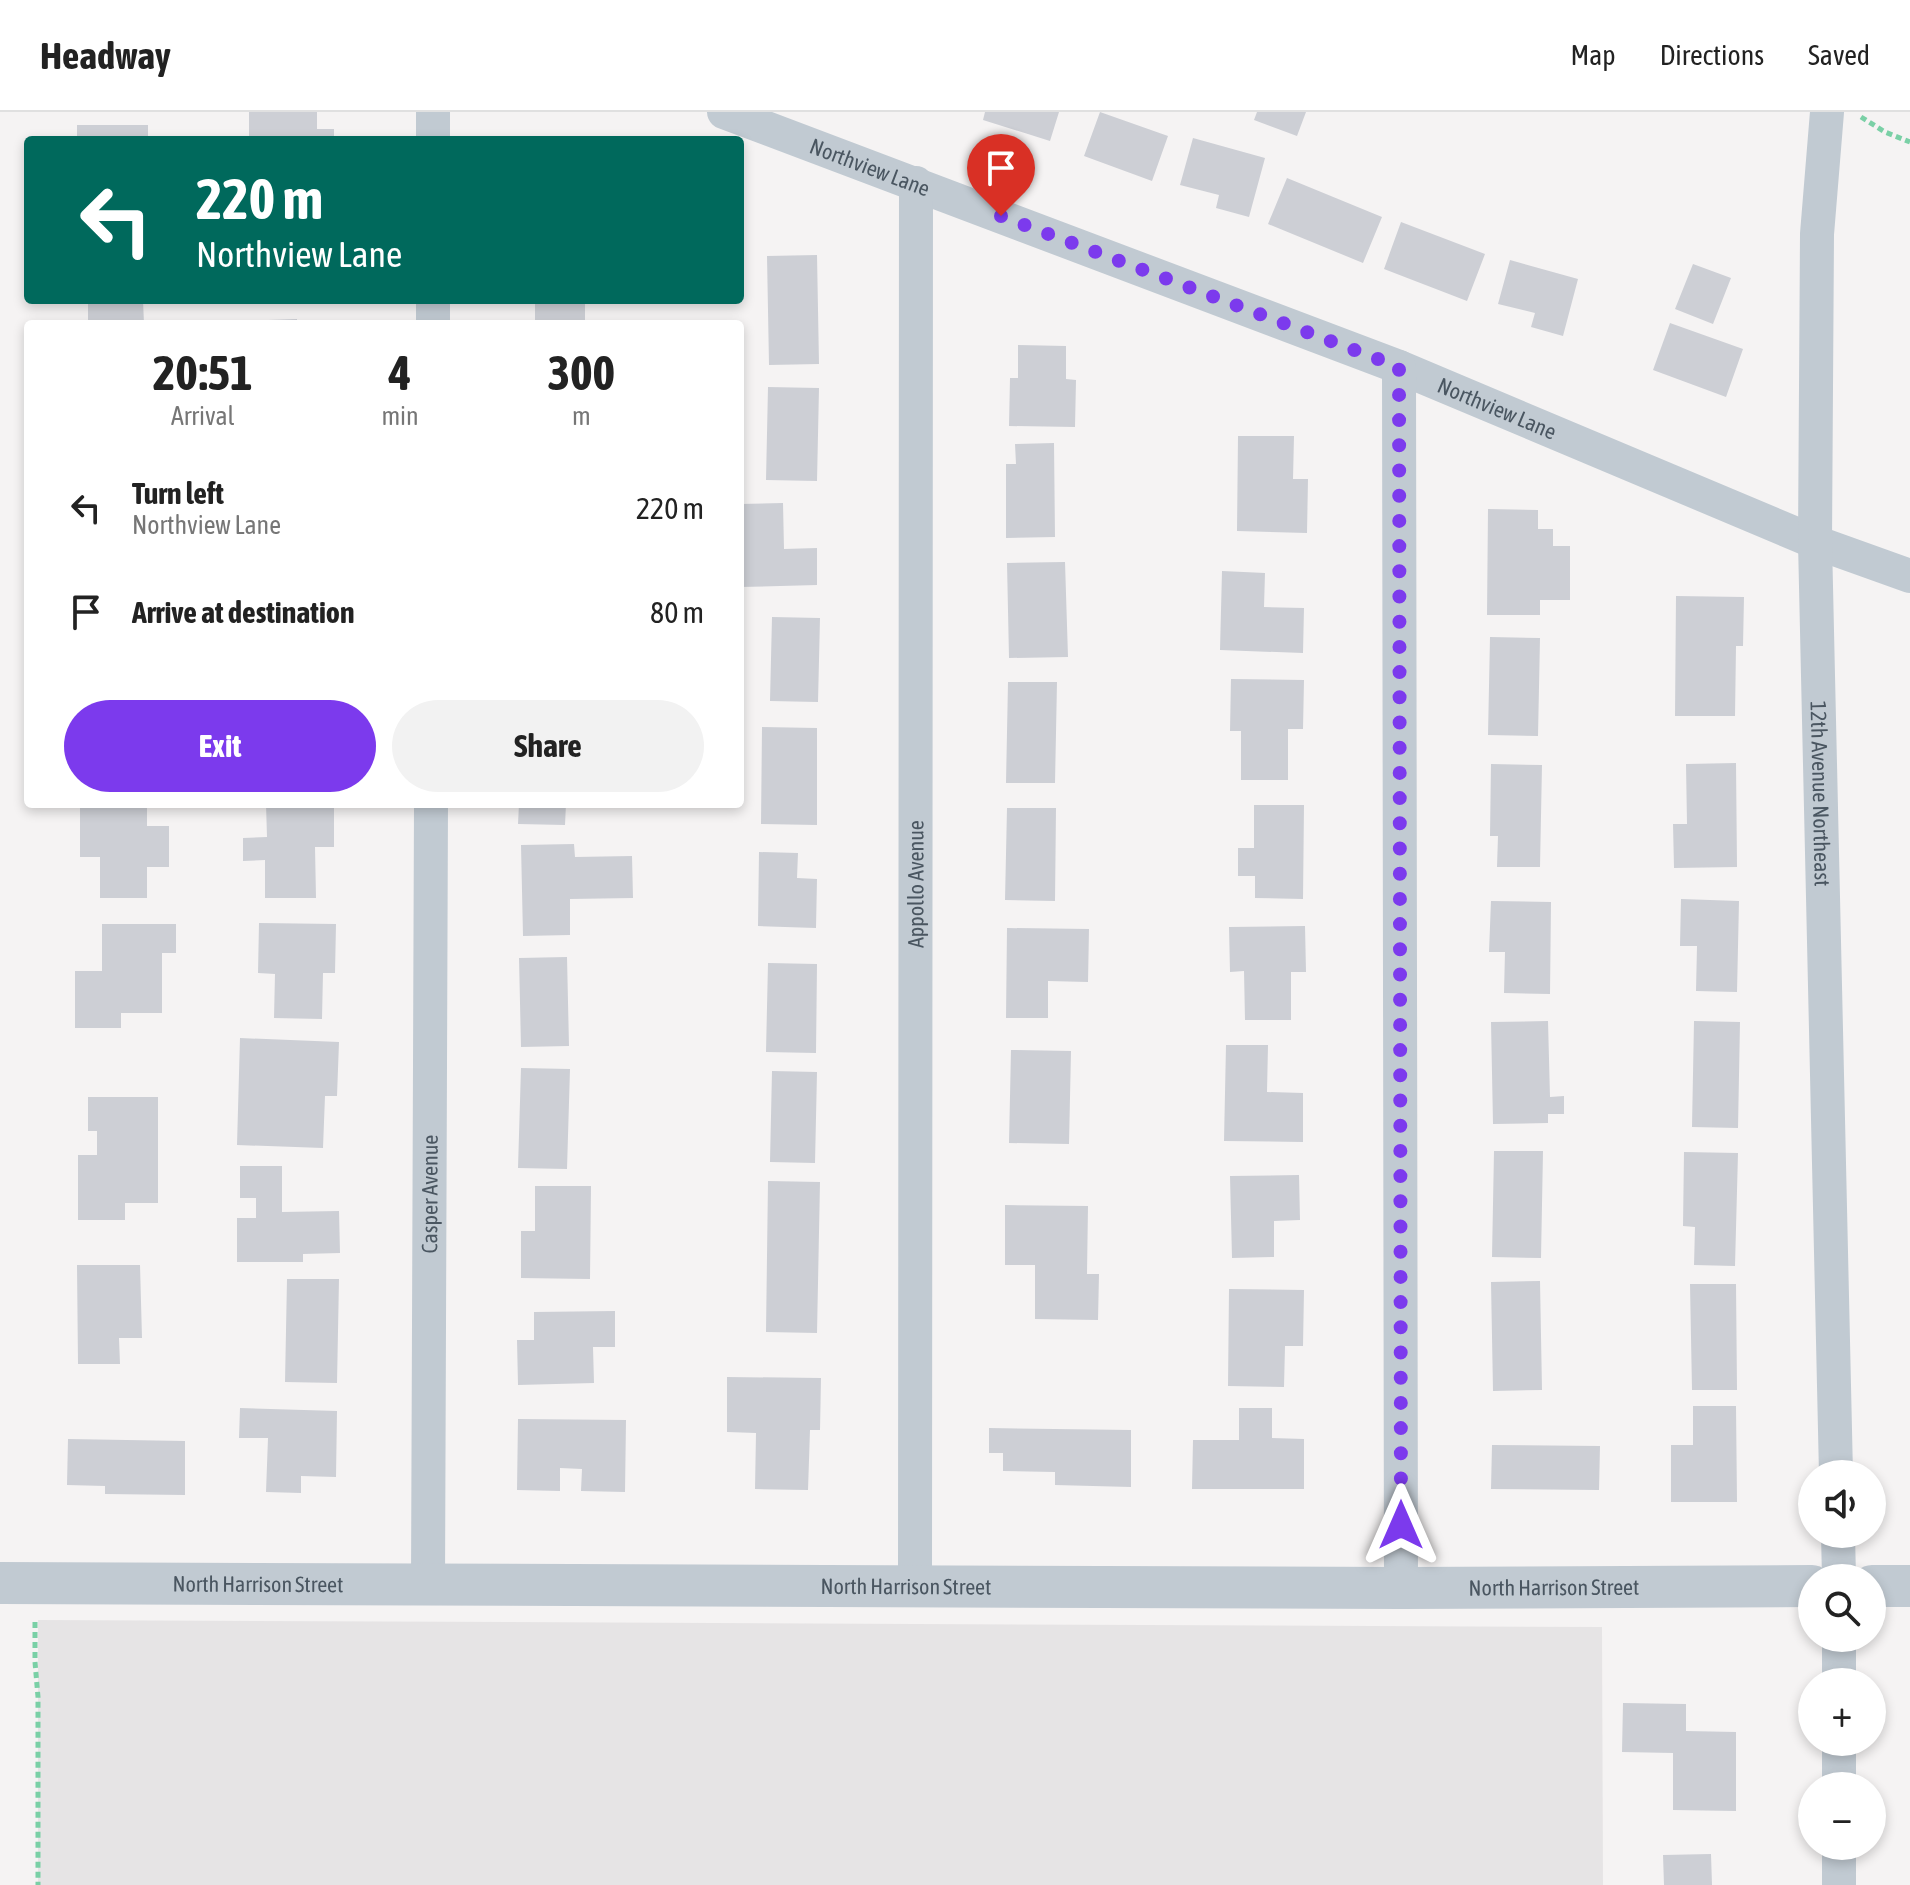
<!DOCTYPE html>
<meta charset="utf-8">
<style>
body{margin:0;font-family:"Asap Condensed",sans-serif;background:#f2f2f2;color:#222;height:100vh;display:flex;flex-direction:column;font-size:30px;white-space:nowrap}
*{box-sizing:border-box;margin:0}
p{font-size:26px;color:#767676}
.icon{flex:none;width:44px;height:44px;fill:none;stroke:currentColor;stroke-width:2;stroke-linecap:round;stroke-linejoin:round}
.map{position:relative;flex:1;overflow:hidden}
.sheet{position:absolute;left:24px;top:208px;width:720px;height:488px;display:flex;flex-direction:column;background:#fff;border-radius:8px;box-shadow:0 4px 12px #0003}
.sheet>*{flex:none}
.guide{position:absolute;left:24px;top:24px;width:720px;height:168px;border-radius:8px;box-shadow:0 4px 12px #0003;background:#00695c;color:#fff;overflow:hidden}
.buttons{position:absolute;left:1798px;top:1348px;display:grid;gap:16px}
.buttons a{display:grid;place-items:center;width:88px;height:88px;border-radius:50%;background:#fff;box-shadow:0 4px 12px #0003;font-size:40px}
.pin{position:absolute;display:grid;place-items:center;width:68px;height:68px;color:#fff;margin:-82px -34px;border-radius:50% 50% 50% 0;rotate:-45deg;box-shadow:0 0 8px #0007}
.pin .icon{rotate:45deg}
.me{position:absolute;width:88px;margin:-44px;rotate:0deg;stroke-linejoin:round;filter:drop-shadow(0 0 6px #0008)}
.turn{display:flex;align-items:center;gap:28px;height:168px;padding:0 40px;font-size:36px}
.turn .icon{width:104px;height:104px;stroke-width:2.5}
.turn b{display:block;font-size:56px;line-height:68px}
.eta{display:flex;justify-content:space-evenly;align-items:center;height:136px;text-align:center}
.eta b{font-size:48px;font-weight:700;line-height:56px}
.action{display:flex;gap:16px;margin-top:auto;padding:16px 40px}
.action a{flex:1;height:92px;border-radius:48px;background:#7c3aed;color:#fff;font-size:32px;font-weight:700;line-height:92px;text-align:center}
.action a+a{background:#f2f2f2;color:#222}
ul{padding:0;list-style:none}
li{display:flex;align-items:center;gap:24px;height:104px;padding:0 40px}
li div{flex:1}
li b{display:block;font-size:30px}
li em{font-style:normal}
header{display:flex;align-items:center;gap:48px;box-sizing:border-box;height:112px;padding:0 40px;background:#fff;border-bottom:2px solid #e0e0e0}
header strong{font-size:38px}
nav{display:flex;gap:44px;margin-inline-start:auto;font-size:28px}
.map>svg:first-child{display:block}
.education{fill:#e6e4e5}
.building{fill:#cdcfd5}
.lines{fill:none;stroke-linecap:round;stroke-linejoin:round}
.path{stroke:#7ad0a6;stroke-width:5;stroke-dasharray:6 4;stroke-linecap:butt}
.minor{stroke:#c1cad2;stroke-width:34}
.tertiary{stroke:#c1cad2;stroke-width:42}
.route{stroke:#7c3aed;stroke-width:14;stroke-dasharray:0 25.2}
.labels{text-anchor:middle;stroke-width:8;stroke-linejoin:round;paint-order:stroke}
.street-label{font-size:22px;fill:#4a5661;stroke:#fff}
</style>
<header>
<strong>Headway</strong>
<nav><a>Map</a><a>Directions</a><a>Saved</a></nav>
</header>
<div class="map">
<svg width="1910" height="1773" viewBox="0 0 1910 1773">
<rect width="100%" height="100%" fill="#f5f3f3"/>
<path class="education" d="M 38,1508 L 1602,1515 L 1603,1773 L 38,1773 Z"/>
<path class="building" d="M 249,0 L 317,0 L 317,17 L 334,17 L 334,28 L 249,28 Z
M 985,0 L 1059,0 L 1050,29 L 983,8 Z
M 1100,0 L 1168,24 L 1152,69 L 1084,44 Z
M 1257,0 L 1306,0 L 1297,24 L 1254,8 Z
M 77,13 L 148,13 L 148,28 L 77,28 Z
M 1193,26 L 1265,46 L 1249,105 L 1216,96 L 1219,83 L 1180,73 Z
M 1287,66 L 1382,105 L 1363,151 L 1268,112 Z
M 1401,110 L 1485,142 L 1467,189 L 1384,157 Z
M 817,143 L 819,252 L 769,253 L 767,144 Z
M 1510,148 L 1578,167 L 1563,224 L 1531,215 L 1535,201 L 1498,192 Z
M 1693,152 L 1731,166 L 1713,212 L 1675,197 Z
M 88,188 L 143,188 L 144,212 L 88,212 Z
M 535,188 L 585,188 L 585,212 L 535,212 Z
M 297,207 L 297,212 L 245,212 L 244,209 Z
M 1670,211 L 1743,237 L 1726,285 L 1653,258 Z
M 1018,233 L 1066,234 L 1066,267 L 1076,268 L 1075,315 L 1009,314 L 1010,266 L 1018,266 Z
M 768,275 L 819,276 L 817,369 L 766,368 Z
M 1238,324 L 1294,324 L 1293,367 L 1308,367 L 1307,421 L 1237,419 Z
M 1054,331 L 1055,425 L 1006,426 L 1006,352 L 1016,352 L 1015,332 Z
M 783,391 L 784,437 L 817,436 L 817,473 L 740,475 L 740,392 Z
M 1488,397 L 1538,398 L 1538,417 L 1553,417 L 1553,434 L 1570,434 L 1570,488 L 1540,488 L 1540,503 L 1487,503 Z
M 1065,450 L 1068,545 L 1009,546 L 1007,451 Z
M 1222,459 L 1265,461 L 1264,495 L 1304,496 L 1303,541 L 1220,538 Z
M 1676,484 L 1744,485 L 1743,534 L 1736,534 L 1735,604 L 1675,604 Z
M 772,505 L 820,506 L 818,590 L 770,589 Z
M 1490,525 L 1540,526 L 1538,624 L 1488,623 Z
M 1231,567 L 1304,568 L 1303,617 L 1288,617 L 1288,668 L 1241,668 L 1241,619 L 1230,619 Z
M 1008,570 L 1057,570 L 1055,671 L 1006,671 Z
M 762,615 L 817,616 L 817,713 L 761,712 Z
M 1736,651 L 1737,755 L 1674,756 L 1673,712 L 1687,712 L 1686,652 Z
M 1491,652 L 1542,653 L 1540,755 L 1497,755 L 1498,724 L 1490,724 Z
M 80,692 L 147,692 L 147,714 L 169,714 L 169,755 L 147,755 L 147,786 L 100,786 L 100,745 L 80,745 Z
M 266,692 L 334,692 L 334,735 L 315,735 L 316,786 L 265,786 L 265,748 L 243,749 L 243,726 L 267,725 Z
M 519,692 L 566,692 L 565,713 L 518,712 Z
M 1254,693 L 1304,693 L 1303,787 L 1255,786 L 1255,764 L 1238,764 L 1238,736 L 1254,736 Z
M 1007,696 L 1056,696 L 1055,789 L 1005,788 Z
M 574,732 L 575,745 L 632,744 L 633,786 L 570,787 L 570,823 L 523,824 L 521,733 Z
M 759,740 L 798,741 L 797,766 L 817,767 L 816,816 L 758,814 Z
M 1681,787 L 1739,789 L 1737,880 L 1696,879 L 1697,834 L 1680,834 Z
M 1491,789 L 1551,790 L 1550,882 L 1504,881 L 1505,840 L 1489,840 Z
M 259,811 L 336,812 L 335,861 L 323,861 L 322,907 L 274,906 L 275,862 L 258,861 Z
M 102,812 L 176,812 L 176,841 L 162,841 L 162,901 L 121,901 L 121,916 L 75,916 L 75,859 L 102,859 Z
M 1305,814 L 1306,860 L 1291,860 L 1291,908 L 1245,908 L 1244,859 L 1230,860 L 1229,815 Z
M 1007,816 L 1089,817 L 1088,870 L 1048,869 L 1048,906 L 1006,906 Z
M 567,845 L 569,934 L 521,935 L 519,846 Z
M 768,851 L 817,852 L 816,941 L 766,940 Z
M 1548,909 L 1550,985 L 1564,984 L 1564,1002 L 1548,1002 L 1548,1011 L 1493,1012 L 1491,910 Z
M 1694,909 L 1740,910 L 1738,1016 L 1692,1015 Z
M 240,926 L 339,930 L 337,984 L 325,984 L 323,1036 L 237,1033 Z
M 1226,933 L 1268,933 L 1267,980 L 1303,981 L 1303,1030 L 1224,1029 Z
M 1011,938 L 1071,939 L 1069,1032 L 1009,1031 Z
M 521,956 L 570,957 L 567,1057 L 518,1056 Z
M 772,959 L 817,960 L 815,1051 L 770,1050 Z
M 88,985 L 158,985 L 158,1091 L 125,1091 L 125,1108 L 78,1108 L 78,1043 L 97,1043 L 97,1019 L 88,1019 Z
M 1494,1039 L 1543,1039 L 1541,1146 L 1492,1145 Z
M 1684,1040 L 1738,1041 L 1735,1154 L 1694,1153 L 1695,1115 L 1683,1114 Z
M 240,1054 L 282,1054 L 282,1100 L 339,1099 L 340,1141 L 303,1142 L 303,1150 L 237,1150 L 237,1106 L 256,1106 L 256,1086 L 240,1086 Z
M 1299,1063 L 1300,1108 L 1274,1109 L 1274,1145 L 1232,1146 L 1230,1064 Z
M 768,1069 L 820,1070 L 817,1221 L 766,1220 Z
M 535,1074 L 591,1074 L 590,1167 L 521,1166 L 521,1119 L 535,1119 Z
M 1005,1093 L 1088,1094 L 1087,1162 L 1099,1162 L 1098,1208 L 1035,1207 L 1035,1153 L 1005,1153 Z
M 77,1153 L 140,1153 L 142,1226 L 119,1226 L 120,1252 L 78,1252 Z
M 287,1167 L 339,1167 L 337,1271 L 285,1270 Z
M 1540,1169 L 1542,1278 L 1493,1279 L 1491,1170 Z
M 1690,1172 L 1736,1172 L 1737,1278 L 1692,1278 Z
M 1229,1177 L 1304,1178 L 1303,1234 L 1285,1234 L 1284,1275 L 1228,1274 Z
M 615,1199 L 615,1235 L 593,1235 L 594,1271 L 518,1273 L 517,1228 L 534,1228 L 534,1200 Z
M 727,1265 L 821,1266 L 820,1318 L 810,1318 L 808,1378 L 755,1377 L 756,1321 L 727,1320 Z
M 1693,1294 L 1736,1294 L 1737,1390 L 1671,1390 L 1671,1333 L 1693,1333 Z
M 240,1296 L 337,1299 L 336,1365 L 301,1364 L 301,1381 L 266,1380 L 268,1326 L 239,1326 Z
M 1239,1296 L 1272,1296 L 1272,1326 L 1304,1327 L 1304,1377 L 1192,1377 L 1193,1328 L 1239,1328 Z
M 518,1307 L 626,1308 L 625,1380 L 581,1379 L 582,1357 L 560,1356 L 560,1379 L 517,1378 Z
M 989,1316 L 1131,1318 L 1131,1375 L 1055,1373 L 1055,1360 L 1003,1359 L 1003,1341 L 989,1341 Z
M 68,1327 L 185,1329 L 185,1383 L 105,1382 L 105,1374 L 67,1373 Z
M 1492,1333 L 1600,1334 L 1599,1378 L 1491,1377 Z
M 1623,1591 L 1686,1592 L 1686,1619 L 1736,1620 L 1736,1699 L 1673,1698 L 1673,1641 L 1622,1640 Z
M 1711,1742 L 1712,1773 L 1664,1773 L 1663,1743 Z"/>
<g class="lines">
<path class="path" d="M 1861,5 L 1885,20 L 1910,30
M 35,1510 L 35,1550 L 38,1585 L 38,1773"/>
<g class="minor">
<path id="s1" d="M 724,0 L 1399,255 L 1815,430 L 1910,464"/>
<path id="s2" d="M 1827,0 L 1817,122 L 1815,430 L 1836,1362"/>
<path d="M 433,28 L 433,0"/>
<path d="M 433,212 L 433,188"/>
<path d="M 1399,255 L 1401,1476"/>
<path d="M 1838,1422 L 1839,1466"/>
<path id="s3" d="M 428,1472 L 431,692"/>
<path id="s4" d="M 915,1474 L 916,71"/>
<path d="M 1839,1526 L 1839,1570"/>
<path d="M 1839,1630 L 1839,1674"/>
<path d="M 1839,1734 L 1839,1773"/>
</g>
<g class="tertiary">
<path id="s5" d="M 0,1471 L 1401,1476 L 1812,1474"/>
<path d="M 1872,1474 L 1910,1474"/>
</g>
</g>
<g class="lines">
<path class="route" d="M 1001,104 L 1399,255 L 1401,1413"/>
</g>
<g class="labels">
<g class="street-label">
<text dy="8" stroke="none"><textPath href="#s1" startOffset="156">Northview Lane</textPath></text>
<text dy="8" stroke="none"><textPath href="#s1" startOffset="828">Northview Lane</textPath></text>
<text dy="8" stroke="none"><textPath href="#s2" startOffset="682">12th Avenue Northeast</textPath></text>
<text dy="8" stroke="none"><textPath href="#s4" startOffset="702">Appollo Avenue</textPath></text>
<text dy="8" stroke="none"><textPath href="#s3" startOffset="390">Casper Avenue</textPath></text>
<text dy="8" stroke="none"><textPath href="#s5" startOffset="258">North Harrison Street</textPath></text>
<text dy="8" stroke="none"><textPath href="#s5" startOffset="906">North Harrison Street</textPath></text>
<text dy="8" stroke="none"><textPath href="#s5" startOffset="1554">North Harrison Street</textPath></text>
</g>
</g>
</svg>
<div class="buttons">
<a><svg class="icon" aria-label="sound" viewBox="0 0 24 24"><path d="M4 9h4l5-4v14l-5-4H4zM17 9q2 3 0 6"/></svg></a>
<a><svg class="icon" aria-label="search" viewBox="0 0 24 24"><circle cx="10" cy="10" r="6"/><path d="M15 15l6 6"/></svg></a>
<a>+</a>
<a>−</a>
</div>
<div class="pin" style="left:1001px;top:104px;background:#d93025"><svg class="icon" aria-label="arrive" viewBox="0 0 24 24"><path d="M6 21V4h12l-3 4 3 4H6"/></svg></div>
<svg class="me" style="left:1401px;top:1413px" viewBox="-20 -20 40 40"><path d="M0-17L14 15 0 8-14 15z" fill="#7c3aed" stroke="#fff" stroke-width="4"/></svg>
<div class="guide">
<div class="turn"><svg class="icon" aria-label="left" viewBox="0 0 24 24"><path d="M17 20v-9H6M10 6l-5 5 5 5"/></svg><div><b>220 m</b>Northview Lane</div></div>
</div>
<section class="sheet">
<div class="eta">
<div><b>20:51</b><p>Arrival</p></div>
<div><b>4</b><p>min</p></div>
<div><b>300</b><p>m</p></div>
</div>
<ul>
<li><svg class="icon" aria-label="left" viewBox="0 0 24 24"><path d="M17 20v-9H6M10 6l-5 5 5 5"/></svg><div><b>Turn left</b><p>Northview Lane</p></div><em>220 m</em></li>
<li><svg class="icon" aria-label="arrive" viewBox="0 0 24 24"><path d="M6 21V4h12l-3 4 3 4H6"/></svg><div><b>Arrive at destination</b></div><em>80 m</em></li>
</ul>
<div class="action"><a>Exit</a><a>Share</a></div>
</section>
</div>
